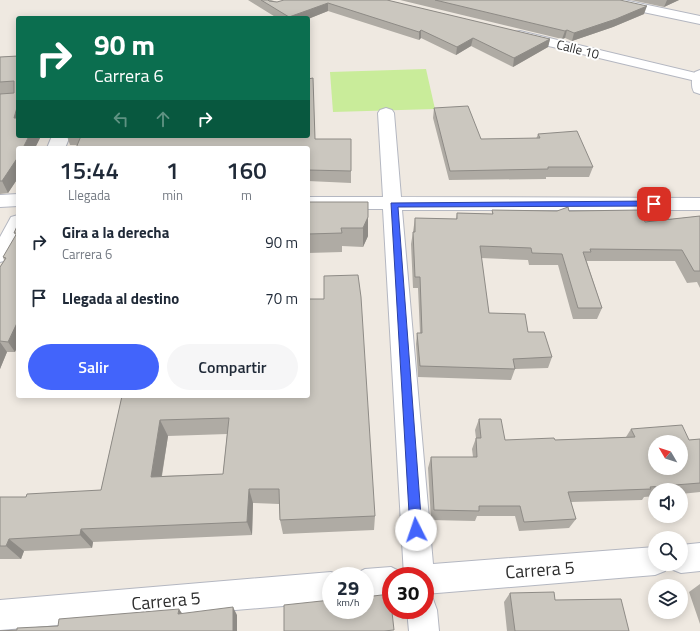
<!DOCTYPE html>
<html lang="es">
<style>
body{margin:0;font-family:"Titillium Web",sans-serif;background:#f6f6f7;color:#1f2937;height:100vh;display:flex;flex-direction:column;font-size:15px;white-space:nowrap}
*{box-sizing:border-box;margin:0}
p{font-size:13px;color:#747a83}
.icon{flex:none;width:22px;height:22px;fill:none;stroke:currentColor;stroke-width:2;stroke-linecap:round;stroke-linejoin:round}
.map{position:relative;flex:1;overflow:hidden}
.side{position:absolute;left:16px;top:146px;width:294px;height:252px;display:flex;flex-direction:column;background:#fff;border-radius:4px;box-shadow:0 2px 10px #0003}
.side>*{flex:none}
.hud{position:absolute;left:16px;top:16px;width:294px;height:122px;border-radius:4px;box-shadow:0 2px 10px #0003;background:#0b6e4f;color:#fff;overflow:hidden}
.needle{width:26px;rotate:309deg}
.controls{position:absolute;left:648px;top:435px;display:grid;gap:8px}
.controls a{display:grid;place-items:center;width:40px;height:40px;border-radius:50%;background:#fff;box-shadow:0 2px 10px #0003;font-size:20px}
.speed{position:absolute;left:322px;top:567px;display:flex;gap:8px;font-size:20px;font-weight:700;text-align:center}
.speed>*{display:grid;place-content:center;width:52px;height:52px;border-radius:50%;background:#fff;box-shadow:0 2px 10px #0003;line-height:1}
.speed small{font-size:10px;font-weight:400}
.speed .limit{border:6px solid #d22;background:#fff;color:#111}
.pin{position:absolute;display:grid;place-items:center;width:34px;height:34px;color:#fff;margin:-17px;border-radius:8px;box-shadow:0 2px 6px #0006}
.me{position:absolute;width:44px;margin:-22px;rotate:356deg;stroke-linejoin:round;filter:drop-shadow(0 0 3px #0008)}
.turn{display:flex;align-items:center;gap:14px;height:84px;padding:0 12px;font-size:18px}
.turn .icon{width:52px;height:52px;stroke-width:2.5}
.turn b{display:block;font-size:28px;line-height:34px}
.lanes{display:flex;align-items:center;height:38px;padding:0 12px;background:#0003;justify-content:center;gap:20px;direction:ltr}
.lanes .off{opacity:.35}
.eta{display:flex;justify-content:space-evenly;align-items:center;height:68px;text-align:center}
.eta b{font-size:24px;font-weight:600;line-height:28px}
.primary-button{display:flex;gap:8px;margin-top:auto;padding:8px 12px}
.primary-button a{flex:1;height:46px;border-radius:24px;background:#4264fb;color:#fff;font-size:16px;font-weight:600;line-height:46px;text-align:center}
.primary-button a+a{background:#f6f6f7;color:#1f2937}
ul{padding:0;list-style:none}
li{display:flex;align-items:center;gap:12px;height:56px;padding:0 12px}
li div{flex:1}
li b{display:block;font-size:15px}
li em{font-style:normal}
.map>svg:first-child{display:block}
.pitch{fill:#c9ec9a}
.lines{fill:none;stroke-linecap:round;stroke-linejoin:round}
.street-casing{stroke:#b4b7c1;stroke-width:2}
.secondary-casing{stroke:#b4b7c1;stroke-width:2}
.street{fill:#fff;fill-rule:evenodd}
.secondary{fill:#fff;fill-rule:evenodd}
.wall{fill:#afaba4;fill-rule:evenodd}
.shaded-wall{fill:#8e8b86}
.building{fill:#cbc7bf;stroke:#8e8b86;fill-rule:evenodd}
.route{fill:#4264fb;stroke:#2b41a3}
.labels{text-anchor:middle;stroke-width:4;stroke-linejoin:round;paint-order:stroke}
.far-street-label{font-size:13px;fill:#2e2e2e;stroke:#fff}
.near-street-label{font-size:18px;fill:#2e2e2e;stroke:#fff}
</style>
<div class="map">
<svg width="700" height="631" viewBox="0 0 700 631">
<rect width="100%" height="100%" fill="#efe9e1"/>
<path class="pitch" d="M 426,69 L 435,109 L 333,112 L 330,72 Z"/>
<g class="lines">
<g class="street-casing">
<path id="street" d="M 598,0 L 624,0 L 700,16 L 700,24 L 605,4 L 600,3 Z
M 520,31 L 700,74 L 700,82 L 515,38 L 513,35 L 515,32 Z
M 386,108 L 392,110 L 394,113 L 401,197 L 700,198 L 700,210 L 402,210 L 433,564 L 655,547 L 655,564 L 668,564 L 665,571 L 655,575 L 425,594 L 425,576 L 404,576 L 383,209 L 308,209 L 308,197 L 383,197 L 378,113 L 380,110 Z
M 52,136 L 70,136 L 65,148 L 47,148 Z
M 18,194 L 18,206 L 0,207 L 0,195 Z
M 18,215 L 18,240 L 7,260 L 0,262 L 0,237 L 11,217 Z
M 700,543 L 700,571 L 681,573 L 671,569 L 669,564 L 681,564 L 681,545 Z
M 391,567 L 401,572 L 403,576 L 391,576 L 391,597 L 365,599 L 365,576 L 354,576 L 355,574 L 365,569 Z
M 331,572 L 340,576 L 331,576 L 331,602 L 0,630 L 0,600 Z
M 425,596 L 433,599 L 437,610 L 439,631 L 409,631 L 407,610 L 425,610 Z"/>
</g>
<g class="secondary-casing">
<path id="secondary" d="M 700,70 L 700,94 L 694,92 C 691,87 691,77 695,72 Z"/>
</g>
<use href="#street" class="street"/>
<use href="#secondary" class="secondary"/>
</g>
<path class="wall" d="M 248,0 L 274,0 L 271,1 L 277,2 L 387,0 L 550,39 L 548,47 L 513,67 L 471,46 L 456,55 L 421,38 L 419,40 L 328,11 L 308,19 L 308,18 L 277,18 Z
M 400,0 L 620,0 L 644,14 L 613,27 L 572,41 L 565,38 L 562,39 Z
M 631,0 L 679,0 L 664,7 Z
M 18,56 L 18,136 L 41,136 L 35,148 L 18,148 L 18,178 L 8,193 L 0,194 L 0,57 Z
M 434,108 L 481,139 L 536,139 L 538,134 L 593,167 L 589,177 L 546,177 L 546,179 L 449,180 L 433,118 Z
M 67,136 L 308,136 L 315,139 L 351,139 L 351,183 L 308,181 L 308,148 L 70,145 Z
M 308,202 L 368,217 L 368,236 L 363,247 L 342,246 L 342,252 L 308,253 Z
M 492,210 L 569,211 L 645,222 L 700,216 L 700,288 L 697,282 L 687,283 L 675,261 L 587,261 L 587,262 L 602,308 L 597,319 L 573,319 L 558,265 L 529,265 L 528,260 L 481,258 L 489,313 L 528,332 L 552,357 L 548,368 L 515,369 L 511,380 L 418,377 L 416,344 L 417,333 L 420,333 L 418,288 L 413,288 L 411,244 L 413,232 L 415,218 L 456,219 L 457,213 L 492,214 Z
M 18,224 L 15,352 L 7,352 L 0,369 L 0,267 L 4,260 L 3,257 L 16,235 L 14,233 Z
M 122,396 L 308,396 L 375,516 L 374,530 L 283,534 L 280,520 L 279,504 L 253,503 L 252,535 L 93,542 L 92,548 L 24,551 L 21,559 L 0,559 L 0,497 L 26,497 L 101,490 ZM 227,434 L 223,474 L 162,476 L 168,436 Z
M 479,419 L 505,440 L 555,440 L 626,437 L 631,429 L 689,440 L 700,439 L 700,492 L 681,494 L 681,490 L 655,490 L 655,496 L 644,497 L 642,500 L 571,502 L 576,519 L 569,528 L 519,531 L 515,516 L 477,516 L 475,521 L 431,520 L 428,468 L 431,457 L 473,457 L 472,449 L 476,438 L 475,430 Z
M 700,584 L 700,624 L 689,592 Z
M 510,593 L 555,600 L 629,631 L 507,631 L 504,602 Z"/>
<path class="shaded-wall" d="M 667,0 L 679,0 L 664,7 Z
M 328,3 L 328,11 L 308,19 L 308,18 L 289,18 L 289,17 Z
M 647,6 L 644,14 L 613,27 L 572,41 L 574,33 Z
M 421,30 L 421,38 L 419,40 L 419,32 Z
M 567,30 L 565,38 L 562,39 L 565,31 Z
M 473,38 L 471,46 L 456,55 L 457,47 Z
M 550,39 L 548,47 L 513,67 L 514,58 Z
M 18,104 L 18,128 L 14,118 Z
M 29,136 L 41,136 L 35,148 L 23,148 Z
M 18,157 L 18,178 L 8,193 L 2,181 Z
M 368,217 L 368,236 L 363,247 L 363,228 Z
M 18,321 L 18,346 L 15,352 L 8,342 Z
M 0,342 L 7,352 L 0,369 Z
M 160,420 L 168,436 L 159,492 L 151,477 Z
M 249,489 L 253,503 L 252,535 L 247,522 Z
M 81,529 L 93,542 L 92,548 L 80,535 Z
M 9,539 L 24,551 L 21,559 L 6,546 Z
M 233,607 L 237,615 L 237,631 L 233,631 Z
M 179,609 L 184,616 L 178,614 Z"/>
<path class="building" d="M 261,0 L 268,0 L 269,1 L 277,2 L 284,0 L 387,0 L 550,39 L 514,58 L 473,38 L 457,47 L 421,30 L 419,32 L 328,3 L 289,17 Z
M 435,0 L 620,0 L 647,6 L 616,19 L 574,33 L 567,30 L 565,31 Z
M 18,56 L 18,104 L 14,118 L 18,118 L 18,136 L 29,136 L 23,148 L 18,148 L 18,157 L 2,181 L 0,181 L 0,94 L 14,93 L 14,81 L 0,82 L 0,57 Z
M 313,78 L 315,139 L 351,139 L 351,171 L 308,170 L 308,148 L 76,148 L 81,136 L 308,136 L 308,79 Z
M 468,106 L 481,139 L 540,138 L 538,134 L 577,131 L 593,167 L 548,167 L 548,169 L 450,171 L 434,108 Z
M 308,202 L 368,202 L 368,217 L 363,228 L 341,228 L 342,233 L 308,234 Z
M 568,207 L 569,211 L 640,210 L 645,222 L 700,216 L 700,271 L 694,271 L 682,250 L 590,249 L 591,252 L 583,252 L 602,308 L 578,308 L 562,254 L 532,253 L 531,248 L 480,246 L 489,313 L 525,314 L 528,332 L 544,332 L 552,357 L 513,359 L 515,369 L 420,366 L 417,333 L 422,333 L 420,277 L 415,277 L 413,232 L 415,232 L 415,218 L 457,219 L 457,213 L 493,214 L 492,210 L 557,211 Z
M 18,224 L 18,321 L 8,342 L 0,341 L 0,267 L 6,258 L 3,257 L 17,233 L 14,233 Z
M 358,275 L 361,297 L 375,516 L 280,520 L 279,489 L 249,489 L 247,522 L 81,529 L 80,535 L 9,539 L 6,546 L 0,546 L 0,497 L 26,497 L 27,494 L 101,490 L 122,396 L 308,396 L 308,299 L 324,299 L 324,276 ZM 229,418 L 223,474 L 151,477 L 160,420 Z
M 479,419 L 501,419 L 505,440 L 554,438 L 555,440 L 635,437 L 631,429 L 682,425 L 689,440 L 700,439 L 700,483 L 650,487 L 651,489 L 568,492 L 576,519 L 524,522 L 520,506 L 479,506 L 479,511 L 434,510 L 431,457 L 477,457 L 476,438 L 481,438 ZM 655,442 L 681,442 L 681,468 L 655,468 Z
M 554,592 L 555,600 L 621,599 L 629,631 L 515,631 L 510,593 Z
M 390,594 L 394,630 L 384,631 L 284,631 L 284,605 L 331,600 L 331,610 L 365,610 L 365,597 Z
M 233,607 L 233,631 L 0,631 L 17,630 L 17,628 L 58,626 L 59,619 L 179,609 L 178,614 Z"/>
<path class="route" d="M 654,201 L 658,204 L 657,206 L 398,207 L 422,530 L 420,534 L 416,535 L 412,534 L 410,530 L 391,203 Z"/>
<g class="labels">
<g class="far-street-label">
<text transform="translate(578 49) rotate(14)" y="5">Calle 10</text>
</g>
<g class="near-street-label">
<text transform="translate(540 570) rotate(-4)" y="6">Carrera 5</text>
<text transform="translate(166 601) rotate(-5)" y="6">Carrera 5</text>
</g>
</g>
</svg>
<div class="controls">
<a><svg class="needle" viewBox="-14 -14 28 28"><path d="M0-13l5 13h-10z" fill="#e53935"/><path d="M0 13l5-13h-10z" fill="#747a83"/></svg></a>
<a><svg class="icon" aria-label="sound" viewBox="0 0 24 24"><path d="M4 9h4l5-4v14l-5-4H4zM17 9q2 3 0 6"/></svg></a>
<a><svg class="icon" aria-label="search" viewBox="0 0 24 24"><circle cx="10" cy="10" r="6"/><path d="M15 15l6 6"/></svg></a>
<a><svg class="icon" aria-label="layers" viewBox="0 0 24 24"><path d="M12 4l9 5-9 5-9-5zM3 14l9 5 9-5"/></svg></a>
</div>
<div class="speed"><div>29<small>km/h</small></div><div class="limit">30</div></div>
<div class="pin" style="left:654px;top:204px;background:#d93025"><svg class="icon" aria-label="arrive" viewBox="0 0 24 24"><path d="M6 21V4h12l-3 4 3 4H6"/></svg></div>
<svg class="me" style="left:416px;top:530px" viewBox="-20 -20 40 40"><circle r="19" fill="#fff"/><path d="M0-13L10 11 0 6-10 11z" fill="#4264fb"/></svg>
<div class="hud">
<div class="turn"><svg class="icon" aria-label="right" viewBox="0 0 24 24"><path d="M7 20v-9h11M14 6l5 5-5 5"/></svg><div><b>90 m</b>Carrera 6</div></div>
<div class="lanes"><svg class="icon off" aria-label="left" viewBox="0 0 24 24"><path d="M17 20v-9H6M10 6l-5 5 5 5"/></svg><svg class="icon off" aria-label="ahead" viewBox="0 0 24 24"><path d="M12 20V5M6 11l6-6 6 6"/></svg><svg class="icon" aria-label="right" viewBox="0 0 24 24"><path d="M7 20v-9h11M14 6l5 5-5 5"/></svg></div>
</div>
<section class="side">
<div class="eta">
<div><b>15:44</b><p>Llegada</p></div>
<div><b>1</b><p>min</p></div>
<div><b>160</b><p>m</p></div>
</div>
<ul>
<li><svg class="icon" aria-label="right" viewBox="0 0 24 24"><path d="M7 20v-9h11M14 6l5 5-5 5"/></svg><div><b>Gira a la derecha</b><p>Carrera 6</p></div><em>90 m</em></li>
<li><svg class="icon" aria-label="arrive" viewBox="0 0 24 24"><path d="M6 21V4h12l-3 4 3 4H6"/></svg><div><b>Llegada al destino</b></div><em>70 m</em></li>
</ul>
<div class="primary-button"><a>Salir</a><a>Compartir</a></div>
</section>
</div>
